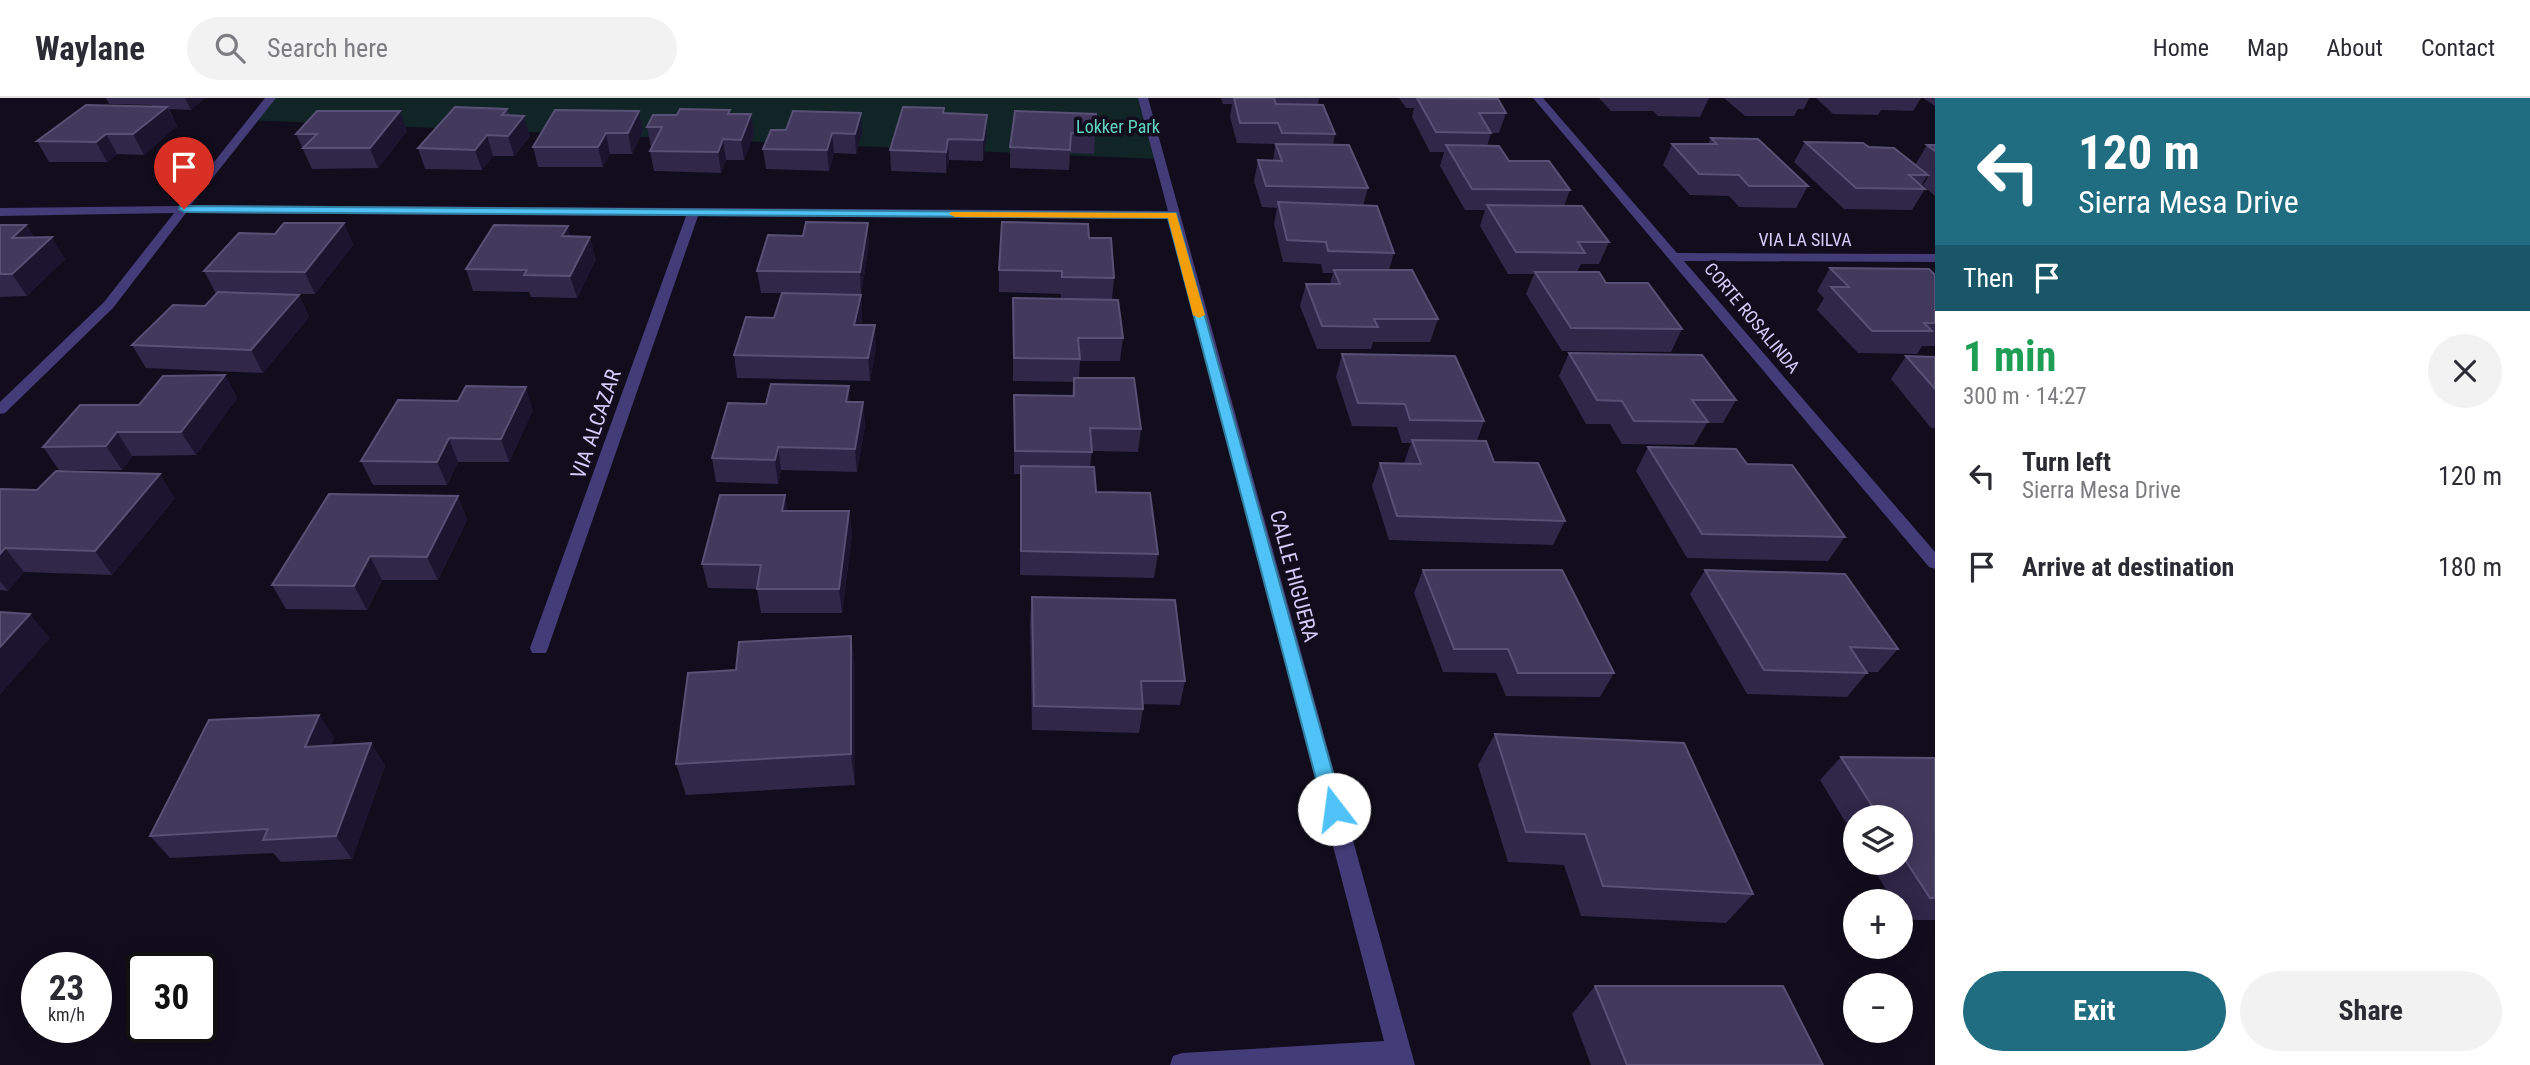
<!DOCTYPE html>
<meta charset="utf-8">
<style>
body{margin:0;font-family:"Roboto Condensed",sans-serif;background:#f2f2f3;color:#2b2b33;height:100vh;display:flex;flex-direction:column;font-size:26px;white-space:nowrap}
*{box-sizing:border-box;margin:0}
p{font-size:23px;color:#7c7c81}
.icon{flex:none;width:38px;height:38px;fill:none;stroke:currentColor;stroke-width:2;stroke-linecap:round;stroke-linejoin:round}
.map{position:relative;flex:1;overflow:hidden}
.sheet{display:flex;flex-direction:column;background:#fff;width:595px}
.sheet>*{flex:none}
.hud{background:#206c81;color:#fff;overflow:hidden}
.fabs{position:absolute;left:1843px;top:707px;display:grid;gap:14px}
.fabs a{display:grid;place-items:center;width:70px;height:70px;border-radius:50%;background:#fff;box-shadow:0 4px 18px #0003;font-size:35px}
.speed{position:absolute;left:21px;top:854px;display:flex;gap:14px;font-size:35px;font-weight:700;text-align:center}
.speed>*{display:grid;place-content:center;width:91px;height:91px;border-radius:50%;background:#fff;box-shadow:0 4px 18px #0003;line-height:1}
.speed small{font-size:18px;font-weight:400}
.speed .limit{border:4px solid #111;border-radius:10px;background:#fff;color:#111}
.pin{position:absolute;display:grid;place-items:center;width:60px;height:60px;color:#fff;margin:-72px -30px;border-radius:50% 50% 50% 0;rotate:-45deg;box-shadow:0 0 7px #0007}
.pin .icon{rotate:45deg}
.me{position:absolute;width:77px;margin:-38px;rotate:345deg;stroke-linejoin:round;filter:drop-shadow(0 0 5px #0008)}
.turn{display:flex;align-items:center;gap:24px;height:147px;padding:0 28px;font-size:32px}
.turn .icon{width:91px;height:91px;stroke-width:2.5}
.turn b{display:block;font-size:49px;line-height:60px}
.then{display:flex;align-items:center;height:66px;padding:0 28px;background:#0003;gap:14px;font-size:26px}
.round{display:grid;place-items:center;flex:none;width:74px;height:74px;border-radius:37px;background:#f2f2f3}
.overview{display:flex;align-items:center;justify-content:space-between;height:119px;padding:0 28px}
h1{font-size:42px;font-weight:700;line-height:52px;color:#1e9e55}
.button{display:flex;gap:14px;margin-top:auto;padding:14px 28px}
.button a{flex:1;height:80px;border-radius:42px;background:#206c81;color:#fff;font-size:28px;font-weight:700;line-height:80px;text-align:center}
.button a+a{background:#f2f2f3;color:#2b2b33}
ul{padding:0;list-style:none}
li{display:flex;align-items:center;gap:21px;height:91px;padding:0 28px}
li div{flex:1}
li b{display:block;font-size:26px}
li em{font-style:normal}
header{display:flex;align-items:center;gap:42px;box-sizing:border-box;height:98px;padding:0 35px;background:#fff;border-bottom:2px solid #e1e1e2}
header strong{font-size:33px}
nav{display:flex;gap:38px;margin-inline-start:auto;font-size:24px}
.search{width:490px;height:63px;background:#f2f2f3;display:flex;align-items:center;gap:18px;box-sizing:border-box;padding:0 24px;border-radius:38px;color:#7c7c81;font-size:26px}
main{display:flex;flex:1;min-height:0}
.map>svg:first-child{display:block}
.green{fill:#112526}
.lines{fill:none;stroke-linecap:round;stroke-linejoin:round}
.minor{fill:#433c78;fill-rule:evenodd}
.wall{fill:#302749}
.shaded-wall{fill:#1c1530}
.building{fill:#42395c;stroke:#595075;stroke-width:2}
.route{fill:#4fc3f7;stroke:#337fa1;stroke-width:2}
.slow{fill:#f59e0b}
.labels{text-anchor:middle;stroke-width:7;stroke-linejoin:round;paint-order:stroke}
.far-park-label{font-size:18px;fill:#60d4c0;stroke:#110d1d}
.far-street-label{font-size:18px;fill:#d6cdfb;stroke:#110d1d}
.street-label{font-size:21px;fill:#d6cdfb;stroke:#110d1d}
</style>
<header>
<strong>Waylane</strong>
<div class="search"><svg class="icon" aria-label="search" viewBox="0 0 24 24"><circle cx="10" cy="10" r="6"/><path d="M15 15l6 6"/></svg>Search here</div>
<nav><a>Home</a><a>Map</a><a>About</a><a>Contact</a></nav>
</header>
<main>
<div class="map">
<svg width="1935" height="967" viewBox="0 0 1935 967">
<rect width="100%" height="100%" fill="#110d1d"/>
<path class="green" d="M 272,0 L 1143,0 L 1158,61 L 251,22 Z"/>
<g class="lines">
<path class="minor" d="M 265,0 L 276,0 L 191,107 L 1168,113 L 1138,0 L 1148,0 L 1415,967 L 1170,967 L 1173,958 L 1182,955 L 1384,943 L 1169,121 L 698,118 L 548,550 L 546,555 L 532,555 L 530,550 L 686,118 L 186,115 L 113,210 L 5,315 L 0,316 L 0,304 L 104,204 L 174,115 L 0,118 L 0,110 L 179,108 Z
M 1533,0 L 1543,0 L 1677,155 L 1935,156 L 1935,164 L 1684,163 L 1935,454 L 1935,471 L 1929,469 Z"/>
</g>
<path class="wall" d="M 106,0 L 205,0 L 191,12 L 169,11 L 177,28 L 144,57 L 117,56 L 107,64 L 49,64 L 37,43 L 152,8 L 152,7 L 109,6 Z
M 1221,0 L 1319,0 L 1318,6 L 1279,6 L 1335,36 L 1333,47 L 1368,90 L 1363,108 L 1394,155 L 1389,172 L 1438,221 L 1430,244 L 1373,244 L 1371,251 L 1317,251 L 1300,208 L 1306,186 L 1330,186 L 1333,175 L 1323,175 L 1321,166 L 1283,164 L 1274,126 L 1277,110 L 1262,109 L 1254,83 L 1258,62 L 1273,62 L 1275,49 L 1274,46 L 1237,45 L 1230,19 L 1232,6 L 1223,6 Z
M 1399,0 L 1488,0 L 1487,1 L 1506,15 L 1499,35 L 1491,35 L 1487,48 L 1509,63 L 1570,92 L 1564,108 L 1609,144 L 1599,166 L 1581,166 L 1577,174 L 1606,185 L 1682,231 L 1671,254 L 1562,253 L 1526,196 L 1534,176 L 1508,176 L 1480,128 L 1485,112 L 1465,112 L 1440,68 L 1444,54 L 1430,54 L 1412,19 L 1414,10 L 1406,10 Z
M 1599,0 L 1709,0 L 1700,19 L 1658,18 L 1653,13 L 1611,13 Z
M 1724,0 L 1809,0 L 1804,11 L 1798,11 L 1794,18 L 1745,18 Z
M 1816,0 L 1921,0 L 1913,13 L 1881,12 L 1878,17 L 1833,16 Z
M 1923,0 L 1935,0 L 1935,8 Z
M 944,10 L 944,15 L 987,17 L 987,37 L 983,63 L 949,62 L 946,75 L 891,73 L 890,52 Z
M 507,11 L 509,17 L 530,38 L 514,58 L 493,58 L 482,72 L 425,71 L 418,50 Z
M 555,12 L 643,33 L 632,56 L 610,56 L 603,69 L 538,69 L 533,49 Z
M 731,16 L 751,16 L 754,36 L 744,62 L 726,62 L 721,75 L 654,73 L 650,53 L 651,49 L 647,29 L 677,17 Z
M 1096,16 L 1094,56 L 1070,55 L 1069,72 L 1010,70 L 1010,49 Z
M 771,32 L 862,35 L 856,56 L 834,55 L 829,73 L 766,71 L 763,51 Z
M 407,33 L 378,70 L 312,71 L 296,36 Z
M 1711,40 L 1808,88 L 1796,110 L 1739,109 L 1729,98 L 1690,97 L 1663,67 L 1672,46 L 1708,46 Z
M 1805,44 L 1869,49 L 1915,67 L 1927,47 L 1935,47 L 1935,98 L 1923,87 L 1928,79 L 1927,78 L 1921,88 L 1925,91 L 1912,112 L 1844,111 L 1794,64 Z
M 344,125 L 353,147 L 315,196 L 277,196 L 299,197 L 309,219 L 263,275 L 146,270 L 132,247 L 205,208 L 217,196 L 216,196 L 204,173 L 275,136 Z
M 0,127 L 26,127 L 34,139 L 65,161 L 27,198 L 0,199 Z
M 570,138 L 596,161 L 577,200 L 531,199 L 529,194 L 473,193 L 466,171 Z
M 1089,140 L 1114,180 L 1112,202 L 1123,240 L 1120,263 L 1080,263 L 1079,280 L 1141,331 L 1138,354 L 1092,353 L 1090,369 L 1096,394 L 1158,456 L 1154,480 L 1020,477 L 1021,376 L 1014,376 L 1014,297 L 1072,298 L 1073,284 L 1013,283 L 1013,200 L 1061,201 L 1061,196 L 999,194 L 999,172 Z
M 869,146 L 861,196 L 796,196 L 861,197 L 862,220 L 861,227 L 876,250 L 870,283 L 737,280 L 734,257 L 774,220 L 782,195 L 761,195 L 757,173 Z
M 1830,170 L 1935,177 L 1935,248 L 1922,248 L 1917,256 L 1858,255 L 1817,212 L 1824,200 L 1817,193 Z
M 1569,255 L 1736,302 L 1723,325 L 1707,325 L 1694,347 L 1622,346 L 1610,326 L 1586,326 L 1559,278 Z
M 1342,256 L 1484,323 L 1477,343 L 1494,364 L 1565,423 L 1553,447 L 1389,442 L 1372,388 L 1380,365 L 1404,365 L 1411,345 L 1402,345 L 1397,329 L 1352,328 L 1336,279 Z
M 1906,258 L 1935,259 L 1935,330 L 1931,330 L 1891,281 Z
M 225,277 L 237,300 L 196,357 L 132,358 L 122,372 L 59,372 L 43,349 L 139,307 Z
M 863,304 L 865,328 L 857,374 L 781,372 L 778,386 L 716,384 L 712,360 L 766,306 Z
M 533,312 L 509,364 L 458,364 L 447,387 L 373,387 L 361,363 Z
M 1648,349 L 1747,366 L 1845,439 L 1828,463 L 1687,460 L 1636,373 Z
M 0,391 L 175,400 L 112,477 L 24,474 L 8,493 L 0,492 Z
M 458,398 L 467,422 L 438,482 L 382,482 L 367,512 L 286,511 L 272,487 Z
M 787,413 L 849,413 L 852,437 L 842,515 L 761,515 L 757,491 L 708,490 L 702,466 Z
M 1423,472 L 1614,575 L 1600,599 L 1506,598 L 1496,575 L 1443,574 L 1414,495 Z
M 1705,472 L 1898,551 L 1878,574 L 1867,574 L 1867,575 L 1847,599 L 1747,596 L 1690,496 Z
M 1032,499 L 1185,583 L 1180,607 L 1142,606 L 1143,611 L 1139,635 L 1032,632 L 1030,523 Z
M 851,538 L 855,570 L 855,687 L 686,697 L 676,666 L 736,572 Z
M 319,617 L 334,640 L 331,647 L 371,645 L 385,668 L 352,761 L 281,764 L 273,755 L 170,760 L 150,738 Z
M 1495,636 L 1753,796 L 1726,825 L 1581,818 L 1564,767 L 1508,764 L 1478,667 Z
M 1841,659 L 1935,660 L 1935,822 L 1905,822 L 1900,815 L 1900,803 L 1893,803 L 1870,765 L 1900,765 L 1900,719 L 1855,719 L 1855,740 L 1820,682 Z
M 1595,888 L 1823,967 L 1591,967 L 1572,916 Z"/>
<path class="shaded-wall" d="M 185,0 L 205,0 L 191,12 Z
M 167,9 L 177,28 L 144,57 L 133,36 Z
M 400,13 L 407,33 L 378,70 L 370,50 Z
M 639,13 L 643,33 L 632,56 L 628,35 Z
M 861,15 L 862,35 L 856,56 L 855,36 Z
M 751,16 L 754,36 L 744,62 L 741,42 Z
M 987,17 L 987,37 L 983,63 L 983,42 Z
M 524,18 L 530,38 L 514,58 L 508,38 Z
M 606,35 L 610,56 L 603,69 L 598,49 Z
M 832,35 L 834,55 L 829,73 L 827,52 Z
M 106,36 L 117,56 L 107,64 L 96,44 Z
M 487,37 L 493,58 L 482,72 L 475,52 Z
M 723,41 L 726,62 L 721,75 L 718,54 Z
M 948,41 L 949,62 L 946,75 L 946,54 Z
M 344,125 L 353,147 L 315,196 L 305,174 Z
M 868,125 L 869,146 L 861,196 L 860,174 Z
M 26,127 L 40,148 L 12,140 Z
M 568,128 L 573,150 L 562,138 Z
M 52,139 L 65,161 L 27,198 L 12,176 Z
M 590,139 L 596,161 L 577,200 L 570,178 Z
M 299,197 L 309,219 L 263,275 L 251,252 Z
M 861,197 L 862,220 L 856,249 L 854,227 Z
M 875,227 L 876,250 L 870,283 L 868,260 Z
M 225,277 L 237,300 L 196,357 L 181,334 Z
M 849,288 L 851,311 L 846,304 Z
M 526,289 L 533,312 L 509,364 L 501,341 Z
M 863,304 L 865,328 L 857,374 L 855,351 Z
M 117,334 L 132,358 L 122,372 L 106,348 Z
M 449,340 L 458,364 L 447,387 L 437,364 Z
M 778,349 L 781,372 L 778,386 L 775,362 Z
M 160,376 L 175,400 L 112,477 L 95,453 Z
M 785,397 L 789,421 L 782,413 Z
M 458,398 L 467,422 L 438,482 L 427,459 Z
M 849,413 L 852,437 L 842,515 L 839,491 Z
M 5,450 L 24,474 L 8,493 L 0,483 L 0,456 Z
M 370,458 L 382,482 L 367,512 L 354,488 Z
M 30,516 L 50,540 L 0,597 L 0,549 Z
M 851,538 L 855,570 L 855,687 L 851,656 Z
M 319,617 L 334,640 L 321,672 L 305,649 Z
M 371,645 L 385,668 L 352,761 L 336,738 Z"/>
<path class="building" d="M 1234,0 L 1274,0 L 1276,6 L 1323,7 L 1335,36 L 1282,35 L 1278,25 L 1240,25 Z
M 1417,0 L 1498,1 L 1506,15 L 1479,15 L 1491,35 L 1436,34 Z
M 86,7 L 167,9 L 133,36 L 106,36 L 96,44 L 37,43 Z
M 455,9 L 507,11 L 502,17 L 524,18 L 508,38 L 487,37 L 475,52 L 418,50 Z
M 903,9 L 944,10 L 943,15 L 987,17 L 983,42 L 948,41 L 946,54 L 890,52 Z
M 680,11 L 730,12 L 728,16 L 751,16 L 741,42 L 723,41 L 718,54 L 650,53 L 662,29 L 647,29 L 653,17 L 677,17 Z
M 555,12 L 639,13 L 628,35 L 606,35 L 598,49 L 533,49 Z
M 317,13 L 400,13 L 370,50 L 303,50 L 317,36 L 296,36 Z
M 793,13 L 861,15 L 855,36 L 832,35 L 827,52 L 763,51 L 771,32 L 786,32 Z
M 1015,13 L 1096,16 L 1096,36 L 1071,35 L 1070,52 L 1010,49 Z
M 1711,40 L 1758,41 L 1808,88 L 1749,88 L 1739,77 L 1699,76 L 1672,46 L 1717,46 Z
M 1805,44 L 1863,45 L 1869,49 L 1894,50 L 1928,77 L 1909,77 L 1925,91 L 1856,90 Z
M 1276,46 L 1349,47 L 1368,90 L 1266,88 L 1258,62 L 1282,63 Z
M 1446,47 L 1499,48 L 1509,63 L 1549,63 L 1570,92 L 1472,91 Z
M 1927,47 L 1935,47 L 1935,53 Z
M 1278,104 L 1377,108 L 1394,155 L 1328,153 L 1326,144 L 1287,142 Z
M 1487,107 L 1582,108 L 1609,144 L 1578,144 L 1585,155 L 1516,154 Z
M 806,124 L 868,125 L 860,174 L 757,173 L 768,137 L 803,138 Z
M 1002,124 L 1088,126 L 1089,140 L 1111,140 L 1114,180 L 1062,179 L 1062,173 L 999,172 Z
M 284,125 L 344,125 L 305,174 L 204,173 L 239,135 L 275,136 Z
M 0,127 L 26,127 L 12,140 L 52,139 L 12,176 L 0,176 Z
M 494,127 L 568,128 L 562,138 L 590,139 L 570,178 L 524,177 L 527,172 L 466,171 Z
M 1830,170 L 1929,171 L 1935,177 L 1935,225 L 1924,225 L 1932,233 L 1872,233 L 1831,189 L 1849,189 Z
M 1334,172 L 1412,172 L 1438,221 L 1374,221 L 1378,229 L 1322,228 L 1306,186 L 1340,186 Z
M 1535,174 L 1599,174 L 1606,185 L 1648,185 L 1682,231 L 1571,230 Z
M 218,194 L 299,197 L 251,252 L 132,247 L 173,207 L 205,208 Z
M 782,195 L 861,197 L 854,227 L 875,227 L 868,260 L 734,257 L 746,219 L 774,220 Z
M 1013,200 L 1118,202 L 1123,240 L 1078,240 L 1080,261 L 1014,260 Z
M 1569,255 L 1702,257 L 1736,302 L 1692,302 L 1708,324 L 1634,323 L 1622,303 L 1597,302 Z
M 1342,256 L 1455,258 L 1484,323 L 1410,322 L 1405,306 L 1358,305 Z
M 1906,258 L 1935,259 L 1935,291 Z
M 225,277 L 181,334 L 117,334 L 106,348 L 43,349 L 80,307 L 139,307 L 163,278 Z
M 1074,280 L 1134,280 L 1141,331 L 1090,330 L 1092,354 L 1015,353 L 1014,297 L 1074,298 Z
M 771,286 L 849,288 L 846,304 L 863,304 L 855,351 L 778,349 L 775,362 L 712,360 L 728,305 L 766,306 Z
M 466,288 L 526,289 L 501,341 L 449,340 L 437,364 L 361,363 L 398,302 L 458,303 Z
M 1412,342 L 1486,343 L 1494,364 L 1538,365 L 1565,423 L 1397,418 L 1380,365 L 1421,366 Z
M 1648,349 L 1736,351 L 1747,366 L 1792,367 L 1845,439 L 1702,436 Z
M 1021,368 L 1094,369 L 1096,394 L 1150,395 L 1158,456 L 1021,453 Z
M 56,373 L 160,376 L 95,453 L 5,450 L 0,456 L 0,391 L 37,392 Z
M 329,396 L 458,398 L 427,459 L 370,458 L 354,488 L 272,487 Z
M 720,397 L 785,397 L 782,413 L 849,413 L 839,491 L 757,491 L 761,467 L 702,466 Z
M 1423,472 L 1562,472 L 1614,575 L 1518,575 L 1508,551 L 1454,551 Z
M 1705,472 L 1845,476 L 1898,551 L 1850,549 L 1867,575 L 1764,572 Z
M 1032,499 L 1175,502 L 1185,583 L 1141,583 L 1143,611 L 1034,608 Z
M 0,514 L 30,516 L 0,549 Z
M 851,538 L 851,656 L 676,666 L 688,575 L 736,572 L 739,544 Z
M 319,617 L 305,649 L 371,645 L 336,738 L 263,742 L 268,731 L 150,738 L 209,622 Z
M 1495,636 L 1684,645 L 1753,796 L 1603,788 L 1585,736 L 1526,734 Z
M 1841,659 L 1935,660 L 1935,800 L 1930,800 L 1900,754 L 1900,719 L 1879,719 Z
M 1595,888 L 1783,888 L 1823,967 L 1627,967 Z"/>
<path class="route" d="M 180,108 L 1176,115 L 1343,711 L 1340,716 L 1334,719 L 1327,716 L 1324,711 L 1168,120 L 184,114 L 179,111 Z"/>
<path class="slow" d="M 951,114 L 1176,115 L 1205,217 L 1199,220 L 1193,217 L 1168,120 L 955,119 L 949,116 Z"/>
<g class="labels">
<g class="far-park-label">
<text x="1118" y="35">Lokker Park</text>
</g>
<g class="far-street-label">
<text x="1805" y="148">VIA LA SILVA</text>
<text transform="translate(1752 220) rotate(50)" y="6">CORTE ROSALINDA</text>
</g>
<g class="street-label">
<text transform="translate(596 326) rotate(-71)" y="7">VIA ALCAZAR</text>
<text transform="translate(1294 478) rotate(75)" y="7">CALLE HIGUERA</text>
</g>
</g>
</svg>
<div class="fabs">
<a><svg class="icon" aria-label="layers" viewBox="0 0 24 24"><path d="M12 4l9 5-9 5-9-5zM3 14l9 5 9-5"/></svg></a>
<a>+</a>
<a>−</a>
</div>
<div class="speed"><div>23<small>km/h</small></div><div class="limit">30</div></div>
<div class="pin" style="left:184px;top:111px;background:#d93025"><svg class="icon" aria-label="arrive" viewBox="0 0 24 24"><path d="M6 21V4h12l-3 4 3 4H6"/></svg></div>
<svg class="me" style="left:1334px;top:711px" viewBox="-20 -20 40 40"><circle r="19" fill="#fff"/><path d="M0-13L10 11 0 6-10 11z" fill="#4fc3f7"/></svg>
</div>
<section class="sheet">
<div class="hud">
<div class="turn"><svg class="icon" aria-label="left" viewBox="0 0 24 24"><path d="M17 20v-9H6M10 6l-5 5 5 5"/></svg><div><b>120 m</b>Sierra Mesa Drive</div></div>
<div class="then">Then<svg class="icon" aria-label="arrive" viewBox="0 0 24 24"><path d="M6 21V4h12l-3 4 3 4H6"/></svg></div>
</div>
<div class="overview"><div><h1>1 min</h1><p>300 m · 14:27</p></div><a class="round"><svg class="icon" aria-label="close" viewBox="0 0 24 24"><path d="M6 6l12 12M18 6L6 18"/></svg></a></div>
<ul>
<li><svg class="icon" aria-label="left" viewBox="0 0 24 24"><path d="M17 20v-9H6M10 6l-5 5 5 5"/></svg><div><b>Turn left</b><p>Sierra Mesa Drive</p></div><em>120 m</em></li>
<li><svg class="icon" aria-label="arrive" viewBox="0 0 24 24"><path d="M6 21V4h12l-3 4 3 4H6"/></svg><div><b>Arrive at destination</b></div><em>180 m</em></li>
</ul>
<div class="button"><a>Exit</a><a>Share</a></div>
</section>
</main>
